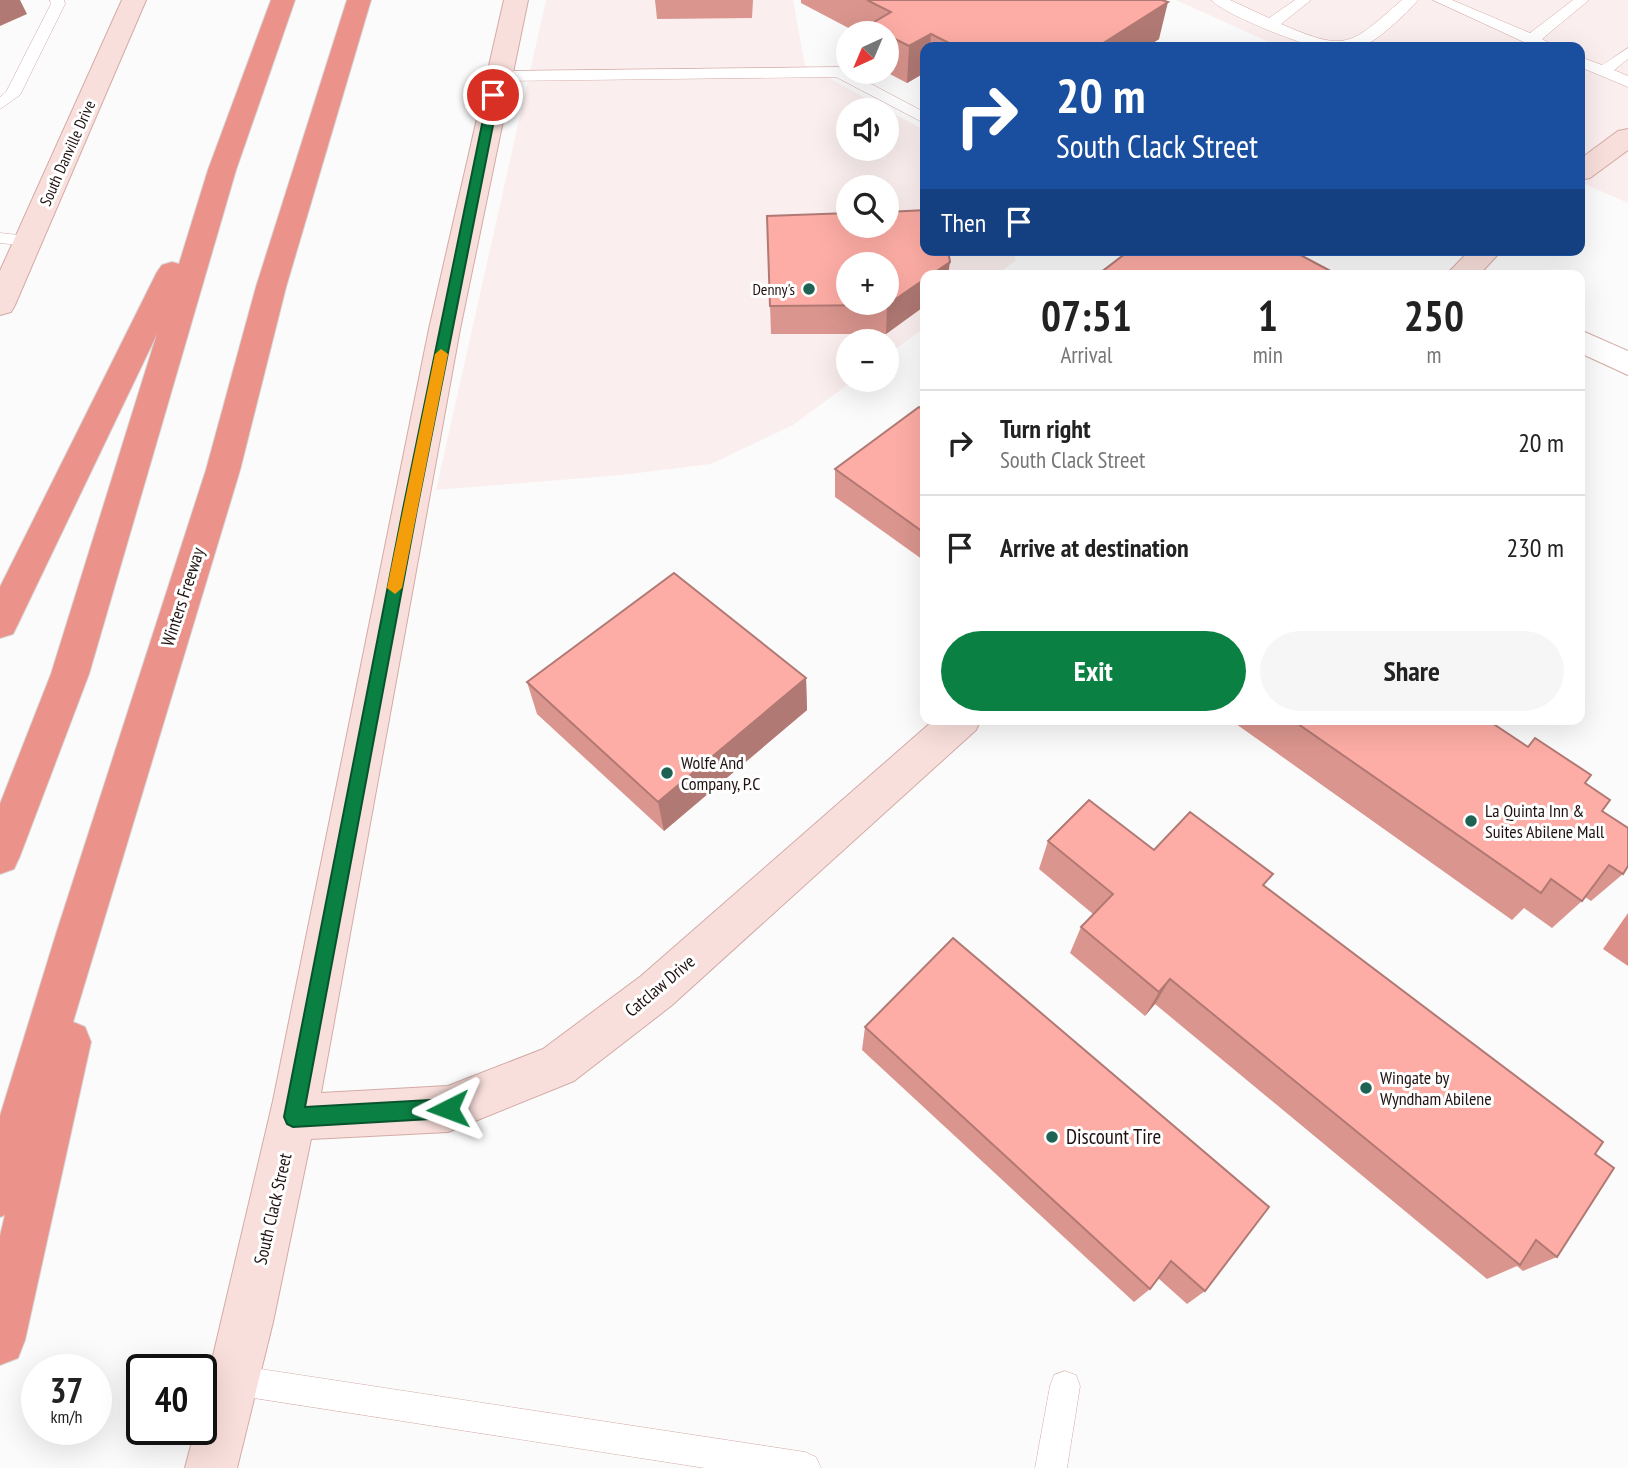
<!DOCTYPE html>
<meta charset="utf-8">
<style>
body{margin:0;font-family:"PT Sans Narrow",sans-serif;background:#f6f6f6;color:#222;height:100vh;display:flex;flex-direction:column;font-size:26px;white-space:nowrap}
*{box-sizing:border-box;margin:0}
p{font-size:23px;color:#767676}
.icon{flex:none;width:38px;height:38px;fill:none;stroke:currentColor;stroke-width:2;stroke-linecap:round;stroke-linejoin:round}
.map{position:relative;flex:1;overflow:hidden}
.sheet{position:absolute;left:920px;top:270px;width:665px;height:455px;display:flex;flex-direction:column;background:#fff;border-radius:14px;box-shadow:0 7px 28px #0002}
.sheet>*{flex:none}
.top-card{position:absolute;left:920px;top:42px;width:665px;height:214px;border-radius:14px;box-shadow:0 7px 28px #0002;background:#1a4fa0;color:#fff;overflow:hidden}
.needle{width:46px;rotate:224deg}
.fabs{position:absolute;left:836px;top:21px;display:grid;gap:14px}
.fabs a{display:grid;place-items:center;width:63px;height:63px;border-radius:50%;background:#fff;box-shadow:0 7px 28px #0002;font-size:35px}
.speed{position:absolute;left:21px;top:1354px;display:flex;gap:14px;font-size:35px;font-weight:700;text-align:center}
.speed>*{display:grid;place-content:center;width:91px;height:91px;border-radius:50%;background:#fff;box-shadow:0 7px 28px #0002;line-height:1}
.speed small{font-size:18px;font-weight:400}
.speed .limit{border:4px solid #111;border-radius:10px;background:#fff;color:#111}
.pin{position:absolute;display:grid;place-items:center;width:60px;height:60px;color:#fff;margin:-30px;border:4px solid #fff;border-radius:50%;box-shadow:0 2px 7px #0007}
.me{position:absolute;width:77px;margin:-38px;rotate:267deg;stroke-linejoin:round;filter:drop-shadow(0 0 5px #0008)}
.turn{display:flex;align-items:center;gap:24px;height:147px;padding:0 21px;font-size:32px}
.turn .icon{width:91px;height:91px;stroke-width:2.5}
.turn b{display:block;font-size:49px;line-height:60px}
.then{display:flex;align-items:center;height:66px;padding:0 21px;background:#0003;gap:14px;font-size:26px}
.eta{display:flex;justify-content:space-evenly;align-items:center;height:119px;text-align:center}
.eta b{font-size:42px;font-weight:700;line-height:49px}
.primary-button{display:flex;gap:14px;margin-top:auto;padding:14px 21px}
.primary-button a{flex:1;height:80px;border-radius:42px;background:#0b8043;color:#fff;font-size:28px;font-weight:700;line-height:80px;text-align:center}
.primary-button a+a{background:#f6f6f6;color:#222}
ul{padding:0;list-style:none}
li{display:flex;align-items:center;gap:21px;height:105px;padding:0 21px;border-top:2px solid #e0e0e0}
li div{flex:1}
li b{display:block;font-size:26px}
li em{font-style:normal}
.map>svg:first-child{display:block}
.built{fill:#faefee;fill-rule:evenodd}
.water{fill:#dc8f88}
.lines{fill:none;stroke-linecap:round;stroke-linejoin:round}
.lane-casing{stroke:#d3aaa5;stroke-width:1}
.street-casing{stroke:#d3aaa5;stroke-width:2}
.secondary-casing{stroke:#d3aaa5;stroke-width:2}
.highway-casing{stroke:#d7d4d4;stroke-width:2}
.lane{fill:#fff;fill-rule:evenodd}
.street{fill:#fff;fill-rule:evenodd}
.secondary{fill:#f9dfdc;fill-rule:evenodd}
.highway{fill:#eb938b;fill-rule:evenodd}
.wall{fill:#da958e}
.shaded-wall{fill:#b17974}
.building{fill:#fdada5;stroke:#b17974;stroke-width:2;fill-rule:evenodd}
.route{fill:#0b8043;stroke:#07532c;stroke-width:2}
.slow{fill:#f59e0b}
.poi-dot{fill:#1e6253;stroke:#fff;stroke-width:2.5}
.labels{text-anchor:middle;stroke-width:6;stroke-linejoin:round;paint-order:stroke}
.far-street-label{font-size:16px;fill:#211211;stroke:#fff}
.far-poi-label{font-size:16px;fill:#211211;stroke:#fff;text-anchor:end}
.street-label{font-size:18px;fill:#211211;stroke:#fff}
.poi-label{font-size:18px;fill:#211211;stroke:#fff;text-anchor:start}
.near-poi-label{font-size:21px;fill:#211211;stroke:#fff;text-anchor:start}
</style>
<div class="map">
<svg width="1628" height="1468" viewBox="0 0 1628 1468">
<rect width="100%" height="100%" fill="#fbfbfb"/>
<path class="built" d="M 546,0 L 793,0 L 805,65 L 926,131 L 926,250 L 1015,250 L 1015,261 L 996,275 L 926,275 L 926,327 L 887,355 L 887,341 L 849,341 L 849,380 L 854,380 L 793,425 L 711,464 L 621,475 L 436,490 ZM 849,110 L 887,110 L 887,149 L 849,149 ZM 849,187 L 887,187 L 887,226 L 849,226 ZM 849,264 L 887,264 L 887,303 L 849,303 Z
M 1176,0 L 1628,0 L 1628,203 L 1580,182 L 1580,47 L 1280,47 Z"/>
<path class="water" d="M 1628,913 L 1628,966 L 1603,949 Z"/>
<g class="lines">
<g class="lane-casing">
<path id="lane" d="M 50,0 L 64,0 L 65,4 L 20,95 L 0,109 L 0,97 L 6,92 L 51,4 Z
M 1211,0 L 1230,0 L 1269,18 L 1295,0 L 1311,0 L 1281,24 C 1348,53 1350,45 1402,0 L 1418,0 C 1408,12 1374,45 1359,47 C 1348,49 1332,49 1321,47 C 1300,45 1224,14 1211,0 Z
M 1433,0 L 1452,0 L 1530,33 L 1573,0 L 1589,0 L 1542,39 L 1556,47 L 1537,47 L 1526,43 Z
M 1628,48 L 1628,59 L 1614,70 L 1628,76 L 1628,87 L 1580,67 L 1580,57 L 1602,65 Z
M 839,67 L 926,113 L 926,124 L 836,77 L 498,81 L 490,76 L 498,71 Z
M 0,233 L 28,236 L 37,241 L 28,246 L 0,243 Z
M 234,1365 L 805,1452 L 816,1457 L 821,1468 L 705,1468 L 234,1395 L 223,1391 L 219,1380 L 223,1369 Z
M 1065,1371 L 1076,1375 L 1080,1386 L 1067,1468 L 1035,1468 L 1050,1386 L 1054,1375 Z"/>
</g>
<g class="street-casing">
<path id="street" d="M 1580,330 L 1628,351 L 1628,375 L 1580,353 Z"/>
</g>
<g class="secondary-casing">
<path id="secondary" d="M 122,0 L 146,0 L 15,305 L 11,312 L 0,315 L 0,271 Z
M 504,0 L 528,0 L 460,329 L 321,1093 L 448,1086 L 543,1049 L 641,976 L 935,719 L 981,719 L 976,730 L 671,1006 L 574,1081 L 448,1132 L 311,1139 L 273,1322 L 237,1468 L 185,1468 L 195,1430 L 201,1430 L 201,1407 L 273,1101 L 429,329 Z
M 1628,129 L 1628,150 L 1590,178 L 1580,180 L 1580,159 L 1618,131 Z
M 1470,250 L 1502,250 L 1479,275 L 1446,275 Z"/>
</g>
<g class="highway-casing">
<path id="highway" d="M 271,0 L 295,0 L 236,170 L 89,674 L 20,856 L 14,869 L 0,874 L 0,804 L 51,674 L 157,334 L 18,624 L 13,634 L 0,638 L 0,587 L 157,272 L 162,265 L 172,262 L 179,264 L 208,170 Z
M 347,0 L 371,0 L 286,287 L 240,470 L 73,1022 L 85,1027 L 91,1042 L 25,1340 L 18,1358 L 0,1365 L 0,1236 L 5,1215 L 0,1217 L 0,1116 L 57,931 L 206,470 L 256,287 Z"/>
</g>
<use href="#lane" class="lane"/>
<use href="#street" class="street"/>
<use href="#secondary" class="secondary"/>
<use href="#highway" class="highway"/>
</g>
<path class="wall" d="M 655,0 L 753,0 L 752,18 L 657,19 Z
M 801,0 L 1162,0 L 1159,39 L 1147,47 L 926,47 L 926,72 L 907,83 L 886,72 L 887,72 L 887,33 L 858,33 L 801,3 Z
M 767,216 L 926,275 L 926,305 L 886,334 L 771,334 Z
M 926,412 L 926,562 L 835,497 L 835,469 Z
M 806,678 L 807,710 L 664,831 L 537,714 L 527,682 Z
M 1229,719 L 1486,719 L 1585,783 L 1602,811 L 1623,874 L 1591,901 L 1585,897 L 1582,901 L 1552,928 L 1524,908 L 1512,920 Z
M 1048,841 L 1154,850 L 1265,887 L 1595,1154 L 1557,1257 L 1523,1271 L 1517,1266 L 1487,1279 L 1155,1004 L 1145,1016 L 1070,953 L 1081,927 L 1093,914 L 1039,869 Z
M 953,938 L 1205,1291 L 1187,1304 L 1158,1278 L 1150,1289 L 1134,1302 L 862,1050 L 865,1027 Z"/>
<path class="shaded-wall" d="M 0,0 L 20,0 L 27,14 L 0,26 Z
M 1168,2 L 1159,39 L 1147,47 L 1097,47 Z
M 931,34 L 930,47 L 926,47 L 926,72 L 907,83 L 909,46 Z
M 950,262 L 948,275 L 931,275 Z
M 926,278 L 926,305 L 886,334 L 887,305 Z
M 806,678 L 807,710 L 664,831 L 658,802 Z
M 1170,979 L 1155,1004 L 1145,1016 L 1159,992 Z"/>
<path class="building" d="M 867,0 L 1162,0 L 1168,2 L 1097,47 L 957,47 L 931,34 L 909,46 L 887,35 L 887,33 L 885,33 L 869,25 L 891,12 Z
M 926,210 L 926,250 L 948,250 L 950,262 L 931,275 L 926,275 L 926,278 L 887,305 L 770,306 L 767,216 L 849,213 L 849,226 L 887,226 L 887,212 ZM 849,264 L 887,264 L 887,303 L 849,303 Z
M 1130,250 L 1291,250 L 1338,275 L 1103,275 L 1100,273 Z
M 919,407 L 926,412 L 926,534 L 835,469 Z
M 674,573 L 806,678 L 658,802 L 527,682 Z
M 1291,719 L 1486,719 L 1528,747 L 1535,738 L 1591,775 L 1585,783 L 1610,800 L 1602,811 L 1628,828 L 1628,866 L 1623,874 L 1609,865 L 1582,901 L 1551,879 L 1541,893 Z
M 1089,800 L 1154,850 L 1190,812 L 1273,874 L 1263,885 L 1603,1142 L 1595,1154 L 1614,1168 L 1557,1257 L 1536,1240 L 1520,1265 L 1170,979 L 1159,992 L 1081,927 L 1113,894 L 1048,841 Z
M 953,938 L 1269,1207 L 1205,1291 L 1171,1261 L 1150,1289 L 865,1027 Z"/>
<path class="route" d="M 493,91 L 499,95 L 417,509 L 305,1107 L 448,1099 L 454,1102 L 457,1109 L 454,1115 L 448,1118 L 293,1127 L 287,1124 L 284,1117 L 403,509 L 488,95 Z"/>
<path class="slow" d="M 441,349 L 448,354 L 402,588 L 395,594 L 387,588 L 435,354 Z"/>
<g class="poi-dot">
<circle cx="809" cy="289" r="7"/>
<circle cx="667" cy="773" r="7"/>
<circle cx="1471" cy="821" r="7"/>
<circle cx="1366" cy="1088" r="7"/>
<circle cx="1052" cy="1137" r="7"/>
</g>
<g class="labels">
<g class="far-street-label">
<text transform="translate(67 153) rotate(-66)" y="6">South Danville Drive</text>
</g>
<g class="far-poi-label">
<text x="795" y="295">Denny's</text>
</g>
<g class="street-label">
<text transform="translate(183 597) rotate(-72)" y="6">Winters Freeway</text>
<text transform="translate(660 986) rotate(-40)" y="6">Catclaw Drive</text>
<text transform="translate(273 1209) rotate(-77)" y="6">South Clack Street</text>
</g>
<g class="poi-label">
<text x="681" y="769">Wolfe And<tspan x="681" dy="21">Company, P.C</tspan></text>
<text x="1485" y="817">La Quinta Inn &amp;<tspan x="1485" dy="21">Suites Abilene Mall</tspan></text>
<text x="1380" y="1084">Wingate by<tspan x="1380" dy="21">Wyndham Abilene</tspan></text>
</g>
<g class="near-poi-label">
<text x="1066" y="1144">Discount Tire</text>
</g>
</g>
</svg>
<div class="fabs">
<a><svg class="needle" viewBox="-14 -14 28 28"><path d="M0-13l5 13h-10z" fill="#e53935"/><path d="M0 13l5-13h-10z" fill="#767676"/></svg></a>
<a><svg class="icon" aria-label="sound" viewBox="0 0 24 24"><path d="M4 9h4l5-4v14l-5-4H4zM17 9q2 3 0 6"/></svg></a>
<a><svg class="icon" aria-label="search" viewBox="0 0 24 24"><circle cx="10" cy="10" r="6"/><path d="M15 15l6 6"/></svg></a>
<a>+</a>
<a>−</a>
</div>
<div class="speed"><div>37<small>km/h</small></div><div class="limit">40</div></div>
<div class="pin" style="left:493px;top:95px;background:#d93025"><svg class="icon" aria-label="arrive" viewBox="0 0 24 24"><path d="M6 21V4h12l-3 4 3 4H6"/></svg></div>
<svg class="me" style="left:448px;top:1109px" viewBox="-20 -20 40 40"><path d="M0-17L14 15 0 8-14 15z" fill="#0b8043" stroke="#fff" stroke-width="4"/></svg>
<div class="top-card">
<div class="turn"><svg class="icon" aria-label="right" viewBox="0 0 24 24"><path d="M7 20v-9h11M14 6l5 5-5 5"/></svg><div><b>20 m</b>South Clack Street</div></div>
<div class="then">Then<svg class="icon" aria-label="arrive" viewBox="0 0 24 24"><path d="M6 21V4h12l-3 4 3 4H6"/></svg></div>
</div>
<section class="sheet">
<div class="eta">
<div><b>07:51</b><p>Arrival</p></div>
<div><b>1</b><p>min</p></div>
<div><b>250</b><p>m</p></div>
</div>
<ul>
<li><svg class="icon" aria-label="right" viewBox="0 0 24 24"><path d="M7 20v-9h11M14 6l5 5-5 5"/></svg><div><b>Turn right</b><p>South Clack Street</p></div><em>20 m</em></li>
<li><svg class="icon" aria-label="arrive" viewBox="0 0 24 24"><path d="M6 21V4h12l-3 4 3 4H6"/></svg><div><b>Arrive at destination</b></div><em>230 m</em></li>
</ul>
<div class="primary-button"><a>Exit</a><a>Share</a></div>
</section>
</div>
